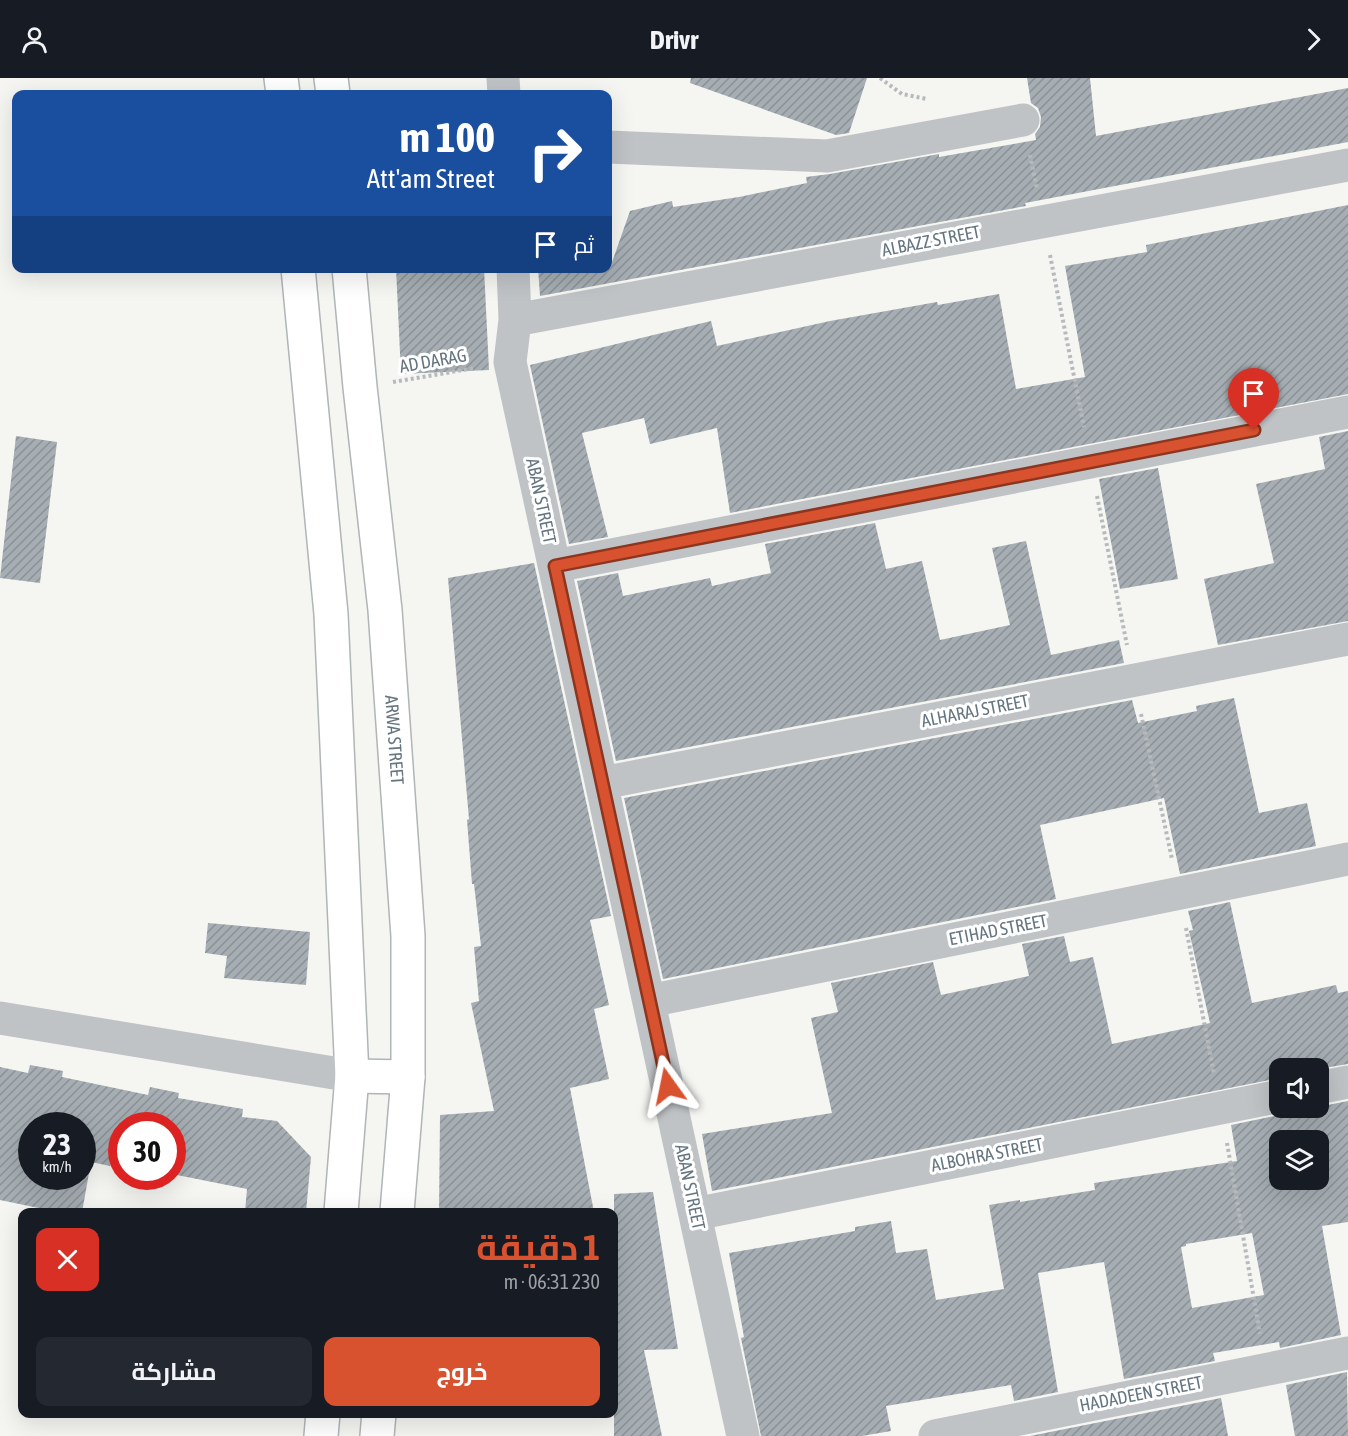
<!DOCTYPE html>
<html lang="ar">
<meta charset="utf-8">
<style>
body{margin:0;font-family:"Asap Condensed",Cairo,sans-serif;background:#242831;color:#f1f3f6;direction:rtl;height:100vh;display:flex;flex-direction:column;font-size:22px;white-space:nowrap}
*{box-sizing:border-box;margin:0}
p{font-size:20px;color:#9ea1a6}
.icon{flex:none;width:33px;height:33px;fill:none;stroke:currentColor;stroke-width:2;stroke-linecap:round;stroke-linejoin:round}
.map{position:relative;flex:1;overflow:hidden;direction:ltr}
.details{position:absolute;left:18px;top:1130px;width:600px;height:210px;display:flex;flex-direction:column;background:#171b24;border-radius:12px;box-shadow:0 6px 24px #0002;direction:rtl}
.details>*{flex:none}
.banner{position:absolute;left:12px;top:12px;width:600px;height:183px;border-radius:12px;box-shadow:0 6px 24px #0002;direction:rtl;background:#1a4fa0;color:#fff;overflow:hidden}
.fabs{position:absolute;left:1269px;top:980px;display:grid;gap:12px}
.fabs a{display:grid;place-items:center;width:60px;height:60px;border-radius:12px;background:#171b24;box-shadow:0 6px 24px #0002;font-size:30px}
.speed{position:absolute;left:18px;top:1034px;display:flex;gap:12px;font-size:30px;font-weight:700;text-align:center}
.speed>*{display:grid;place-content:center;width:78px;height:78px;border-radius:50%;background:#171b24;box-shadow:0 6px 24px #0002;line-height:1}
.speed small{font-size:15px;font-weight:400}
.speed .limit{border:9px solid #d22;background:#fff;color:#111}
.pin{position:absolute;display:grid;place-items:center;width:51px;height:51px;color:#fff;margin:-62px -26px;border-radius:50% 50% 50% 0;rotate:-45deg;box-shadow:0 0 6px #0007}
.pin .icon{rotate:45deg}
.me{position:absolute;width:66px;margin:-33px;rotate:348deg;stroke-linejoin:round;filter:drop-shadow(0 0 4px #0008)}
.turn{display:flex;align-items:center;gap:21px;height:126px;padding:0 18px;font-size:27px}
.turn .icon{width:78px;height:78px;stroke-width:2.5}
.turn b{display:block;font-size:42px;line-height:51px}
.then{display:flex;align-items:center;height:57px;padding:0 18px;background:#0003;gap:12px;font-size:22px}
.round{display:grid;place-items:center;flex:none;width:63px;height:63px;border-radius:12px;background:#242831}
.headline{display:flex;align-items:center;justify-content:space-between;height:102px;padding:0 18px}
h1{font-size:36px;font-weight:700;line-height:45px;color:#d85230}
.cta{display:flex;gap:12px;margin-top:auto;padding:12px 18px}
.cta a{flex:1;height:69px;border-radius:12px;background:#d85230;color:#fff;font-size:24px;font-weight:700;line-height:69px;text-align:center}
.cta a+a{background:#242831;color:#f1f3f6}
header{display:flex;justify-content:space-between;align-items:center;height:78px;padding:0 18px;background:#171b24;font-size:27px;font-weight:700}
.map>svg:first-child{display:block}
.building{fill:url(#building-hatch);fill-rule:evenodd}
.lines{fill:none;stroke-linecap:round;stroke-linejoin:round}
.primary-casing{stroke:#b0b5b8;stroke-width:36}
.path{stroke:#b7babc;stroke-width:4;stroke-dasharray:3 3;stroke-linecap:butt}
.minor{stroke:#bfc3c6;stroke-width:33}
.primary{stroke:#fff;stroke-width:33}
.route-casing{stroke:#8c351f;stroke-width:15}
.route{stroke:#d85230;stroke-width:10}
.labels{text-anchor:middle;stroke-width:6;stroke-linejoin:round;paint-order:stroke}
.street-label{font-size:18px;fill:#667681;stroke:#fff}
</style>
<header><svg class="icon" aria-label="forward" viewBox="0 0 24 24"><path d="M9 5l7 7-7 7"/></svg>Drivr<svg class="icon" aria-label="person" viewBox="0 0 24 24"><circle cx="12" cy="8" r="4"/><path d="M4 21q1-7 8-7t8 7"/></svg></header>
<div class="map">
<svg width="1348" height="1358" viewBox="0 0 1348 1358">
<defs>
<pattern id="building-hatch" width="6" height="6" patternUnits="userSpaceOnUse" patternTransform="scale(1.5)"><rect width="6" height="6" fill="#a6aeb3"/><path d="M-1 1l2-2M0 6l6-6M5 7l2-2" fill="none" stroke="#8b9297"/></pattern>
</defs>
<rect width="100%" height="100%" fill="#f5f5f2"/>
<path class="building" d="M 691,0 L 867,0 L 849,55 L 836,57 L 690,5 Z
M 1027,0 L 1090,0 L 1096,58 L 1348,10 L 1348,64 L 1025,125 L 1026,128 L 540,218 L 538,190 L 610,190 L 630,133 L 672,123 L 673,129 L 739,119 L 807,105 L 806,99 L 830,96 L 939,76 L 939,79 L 1036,62 L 1035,56 L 1040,49 L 1041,39 L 1038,30 L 1031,25 Z
M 1348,127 L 1348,316 L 730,435 L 717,350 L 650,366 L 644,340 L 582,355 L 608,459 L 569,466 L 530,287 L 711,243 L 717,268 L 830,243 L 937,224 L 938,227 L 999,216 L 1016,311 L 1085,299 L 1065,188 L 1147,174 L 1146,167 Z
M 396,190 L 484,190 L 489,292 L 401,296 Z
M 1348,353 L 1348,543 L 1218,567 L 1204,501 L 1274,485 L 1256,406 L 1325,391 L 1319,359 Z
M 16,358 L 57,364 L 40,505 L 0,500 Z
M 1158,390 L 1178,501 L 1120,511 L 1099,401 Z
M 875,445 L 886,491 L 922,483 L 940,562 L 1010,547 L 992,470 L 1026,463 L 1051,577 L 1119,562 L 1124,585 L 616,683 L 577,503 L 618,495 L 623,518 L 710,500 L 712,508 L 771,495 L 765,466 Z
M 534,485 L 611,838 L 590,842 L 609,927 L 594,931 L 609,1001 L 570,1010 L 594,1134 L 439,1134 L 440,1037 L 494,1033 L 471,925 L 479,923 L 474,869 L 481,868 L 474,806 L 472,806 L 467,742 L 469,741 L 448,500 Z
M 1234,620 L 1259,735 L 1307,725 L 1316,768 L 1180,796 L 1164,720 L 1040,747 L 1056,821 L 663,901 L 624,720 L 1132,622 L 1138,645 L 1197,633 L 1196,628 Z
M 1230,824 L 1252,925 L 1336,907 L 1338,915 L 1348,913 L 1348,986 L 1318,991 L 1280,990 L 1280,1000 L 712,1113 L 702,1056 L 832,1035 L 811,940 L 838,934 L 831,905 L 933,884 L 941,917 L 1029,898 L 1022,866 L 1064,858 L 1070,884 L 1093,879 L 1112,966 L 1210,945 L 1189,853 L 1193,852 L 1188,833 Z
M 208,845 L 310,854 L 306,907 L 224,900 L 227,878 L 205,875 Z
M 30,987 L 63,993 L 62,999 L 148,1017 L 150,1009 L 179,1015 L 178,1020 L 243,1031 L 242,1039 L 277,1043 L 311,1079 L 306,1134 L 245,1134 L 247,1111 L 172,1096 L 172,1047 L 118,1047 L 110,1088 L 91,1084 L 82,1134 L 58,1134 L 0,1122 L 0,989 L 28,995 ZM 32,1047 L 82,1047 L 82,1098 L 32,1098 Z
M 1348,1023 L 1348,1144 L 1322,1148 L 1341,1257 L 1280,1270 L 1279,1264 L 1213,1275 L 1215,1283 L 1124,1301 L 1104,1184 L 1038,1195 L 1058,1314 L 1014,1323 L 1011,1307 L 886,1328 L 891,1353 L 862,1358 L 761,1358 L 741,1260 L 744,1259 L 729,1175 L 855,1153 L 855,1149 L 891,1143 L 896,1175 L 927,1171 L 936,1222 L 1004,1211 L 989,1127 L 1020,1122 L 1020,1124 L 1095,1112 L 1094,1105 L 1237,1083 L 1231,1047 L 1284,1036 L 1295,1029 L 1318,1029 ZM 1280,1062 L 1318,1062 L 1318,1101 L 1280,1101 ZM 1252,1155 L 1264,1217 L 1192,1230 L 1181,1169 L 1186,1168 L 1186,1166 Z
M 653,1114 L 678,1271 L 644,1272 L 662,1358 L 614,1358 L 614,1116 Z
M 1347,1294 L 1348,1358 L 1295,1358 L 1286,1307 Z
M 1221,1320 L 1228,1358 L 1030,1358 Z"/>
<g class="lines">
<g class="primary-casing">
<g id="primary">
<path d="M 281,0 L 283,16"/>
<path d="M 331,0 L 333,16"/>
<path d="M 298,190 L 331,536 L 352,998 L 341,1134"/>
<path id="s1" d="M 349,190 L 360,309 L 385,532 L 408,858 L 408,999 L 397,1134"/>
<path d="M 352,998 L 408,999"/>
<path d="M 321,1358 L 323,1335"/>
<path d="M 377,1358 L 379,1335"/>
</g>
</g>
<path class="path" d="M 880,0 L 902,16 L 927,21
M 1030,77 L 1037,111
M 1050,177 L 1084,349
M 393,304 L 475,290
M 1097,418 L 1127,567
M 1141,636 L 1172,781
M 1186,850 L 1214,996
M 1227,1065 L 1260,1256"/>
<path class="minor" d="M 503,0 L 504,16
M 608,69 L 827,78 L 1023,42
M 513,190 L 515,242 L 510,284 L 743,1358
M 515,242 L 1348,87
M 555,488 L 1348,334
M 602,705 L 1348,561
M 649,923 L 1348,781
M 0,940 L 352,998
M 1318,1010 L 1348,1004
M 695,1136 L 1280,1018
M 935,1358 L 1348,1275"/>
<use href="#primary" class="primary"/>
</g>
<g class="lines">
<g class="route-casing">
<path id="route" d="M 668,1008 L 555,488 L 1254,352"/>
</g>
<use href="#route" class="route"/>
</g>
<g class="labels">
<g class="street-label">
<text transform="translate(931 163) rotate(-11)" y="6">ALBAZZ STREET</text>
<text transform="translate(433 283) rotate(-10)" y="6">AD DARAG</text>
<text transform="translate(541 423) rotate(78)" y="6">ABAN STREET</text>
<text transform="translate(975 633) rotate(-11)" y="6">ALHARAJ STREET</text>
<text dy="6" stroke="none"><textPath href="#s1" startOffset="474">ARWA STREET</textPath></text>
<text transform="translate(998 852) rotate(-11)" y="6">ETIHAD STREET</text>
<text transform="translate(987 1077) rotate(-11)" y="6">ALBOHRA STREET</text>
<text transform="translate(690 1109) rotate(78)" y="6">ABAN STREET</text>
<text transform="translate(1141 1316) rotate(-11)" y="6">HADADEEN STREET</text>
</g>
</g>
</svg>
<div class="fabs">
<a><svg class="icon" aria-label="sound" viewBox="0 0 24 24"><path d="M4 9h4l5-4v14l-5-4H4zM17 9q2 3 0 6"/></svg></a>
<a><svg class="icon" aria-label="layers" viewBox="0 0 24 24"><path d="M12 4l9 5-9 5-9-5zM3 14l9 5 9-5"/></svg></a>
</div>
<div class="speed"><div>23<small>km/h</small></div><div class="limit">30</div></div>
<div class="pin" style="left:1254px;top:352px;background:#d93025"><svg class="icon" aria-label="arrive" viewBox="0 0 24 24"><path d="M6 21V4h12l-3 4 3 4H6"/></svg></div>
<svg class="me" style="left:668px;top:1008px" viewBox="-20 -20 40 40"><path d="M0-17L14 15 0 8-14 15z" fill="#d85230" stroke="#fff" stroke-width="4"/></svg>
<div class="banner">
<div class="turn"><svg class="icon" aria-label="right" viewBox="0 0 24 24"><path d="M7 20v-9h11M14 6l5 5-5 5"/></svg><div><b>100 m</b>Att'am Street</div></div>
<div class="then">ثم<svg class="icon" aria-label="arrive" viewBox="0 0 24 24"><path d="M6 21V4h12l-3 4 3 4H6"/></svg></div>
</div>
<section class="details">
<div class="headline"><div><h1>1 دقيقة</h1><p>230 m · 06:31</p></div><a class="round" style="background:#d93025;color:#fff"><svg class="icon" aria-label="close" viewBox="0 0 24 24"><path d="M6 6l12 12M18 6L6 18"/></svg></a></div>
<div class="cta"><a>خروج</a><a>مشاركة</a></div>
</section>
</div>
